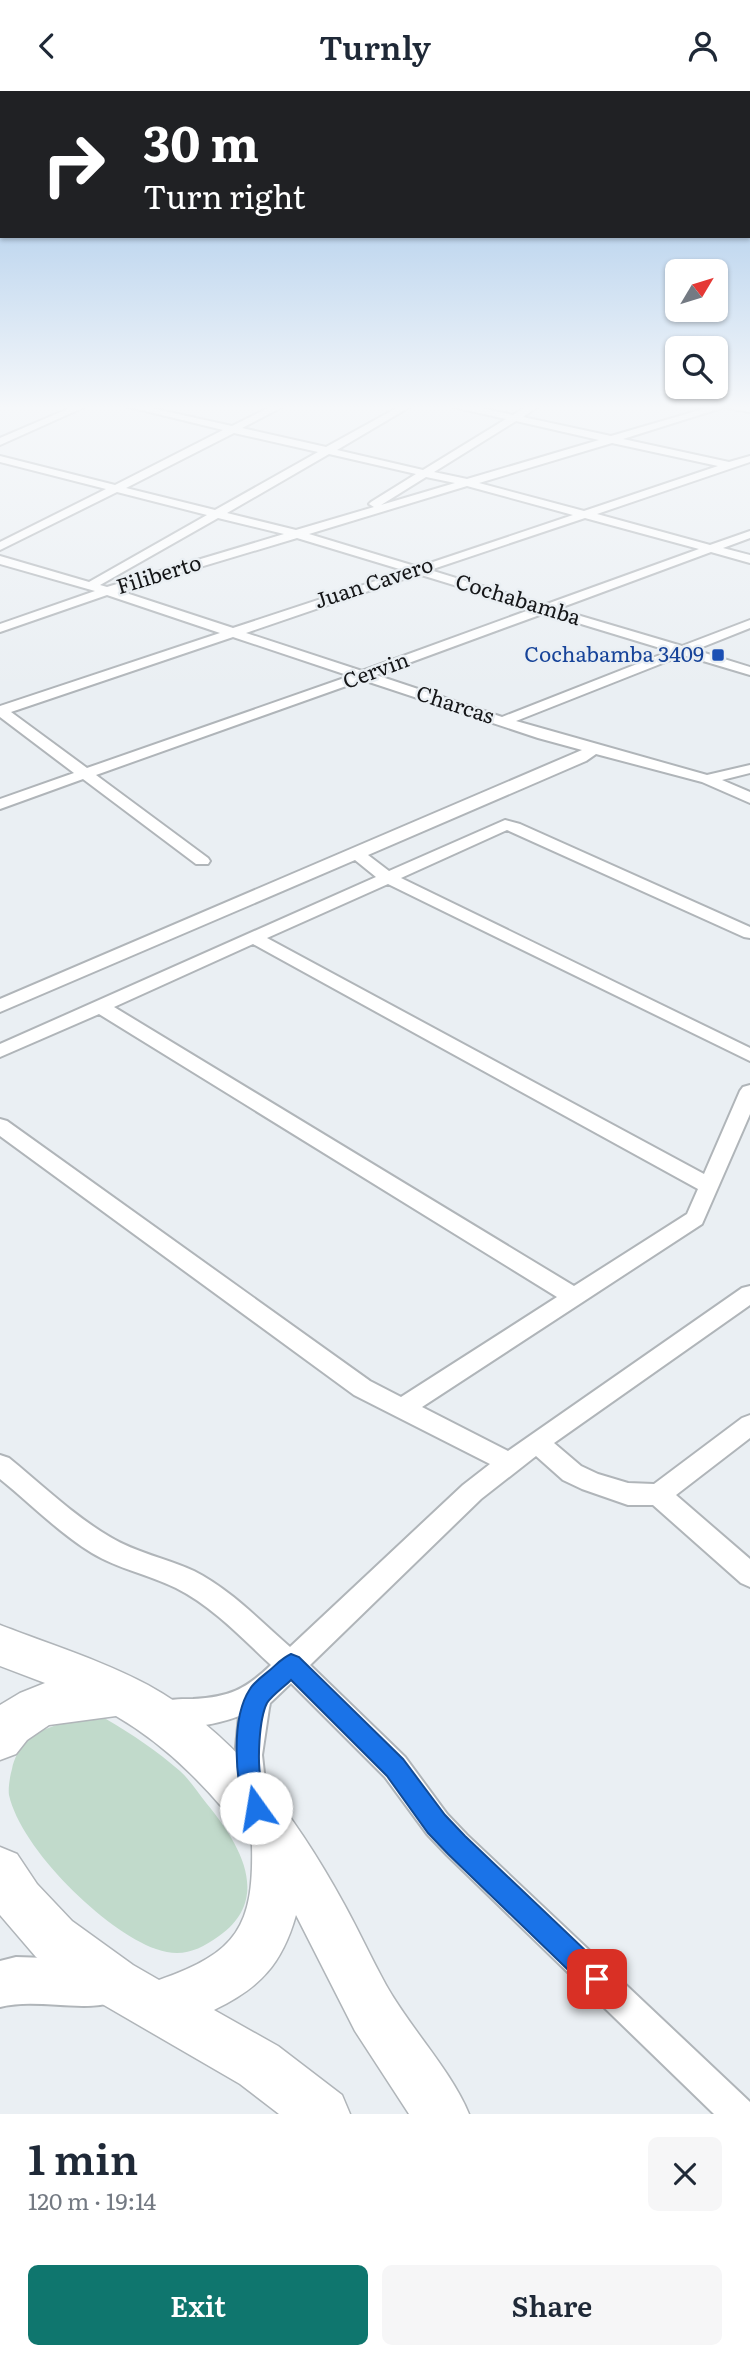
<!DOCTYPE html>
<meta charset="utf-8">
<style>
body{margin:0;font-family:Literata,serif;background:#f6f6f7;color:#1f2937;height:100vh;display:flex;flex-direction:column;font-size:26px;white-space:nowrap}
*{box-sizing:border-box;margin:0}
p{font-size:23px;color:#747a83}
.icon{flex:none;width:38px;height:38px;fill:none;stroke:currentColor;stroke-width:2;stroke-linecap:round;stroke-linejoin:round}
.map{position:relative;height:2023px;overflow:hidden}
.drawer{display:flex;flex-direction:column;background:#fff;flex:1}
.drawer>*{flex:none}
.guide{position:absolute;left:0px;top:0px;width:751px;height:147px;box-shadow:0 2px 5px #0004;background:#202124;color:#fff;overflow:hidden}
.needle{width:46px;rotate:52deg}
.tools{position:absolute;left:665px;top:168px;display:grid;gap:14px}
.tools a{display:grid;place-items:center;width:63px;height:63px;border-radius:10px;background:#fff;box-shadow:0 2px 5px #0004;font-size:35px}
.pin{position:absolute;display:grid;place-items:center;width:60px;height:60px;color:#fff;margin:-30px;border-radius:14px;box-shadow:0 4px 10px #0006}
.me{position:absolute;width:77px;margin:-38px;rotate:347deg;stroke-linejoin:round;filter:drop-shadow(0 0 5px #0008)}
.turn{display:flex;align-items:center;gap:24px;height:147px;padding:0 28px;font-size:32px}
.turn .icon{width:91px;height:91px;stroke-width:2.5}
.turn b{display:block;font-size:49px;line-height:60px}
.round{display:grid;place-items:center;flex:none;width:74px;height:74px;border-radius:10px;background:#f6f6f7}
.summary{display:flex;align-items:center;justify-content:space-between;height:119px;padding:0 28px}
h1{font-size:42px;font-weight:600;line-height:52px}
.button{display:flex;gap:14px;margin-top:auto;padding:14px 28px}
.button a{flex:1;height:80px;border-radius:10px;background:#0f766e;color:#fff;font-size:28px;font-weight:600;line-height:80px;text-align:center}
.button a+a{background:#f6f6f7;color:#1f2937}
header{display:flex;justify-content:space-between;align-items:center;height:91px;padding:0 28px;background:#fff;font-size:32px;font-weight:600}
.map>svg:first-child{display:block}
.green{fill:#c1dacb}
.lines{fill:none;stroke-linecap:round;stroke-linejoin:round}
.minor-casing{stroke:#b0b5b9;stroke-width:4}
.secondary-casing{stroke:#b0b5b9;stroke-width:4}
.primary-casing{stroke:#b0b5b9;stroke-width:3}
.minor{fill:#fff;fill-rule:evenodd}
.secondary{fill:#fff;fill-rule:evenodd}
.primary{fill:#fff;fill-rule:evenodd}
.route{fill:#1a73e8;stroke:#114b97;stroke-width:2}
.transit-dot{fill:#1a4fb4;stroke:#eaeff3;stroke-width:2.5}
.labels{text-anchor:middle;stroke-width:5;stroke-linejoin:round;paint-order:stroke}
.far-street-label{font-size:21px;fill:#151618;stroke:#eaeff3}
.far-transit-label{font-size:21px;fill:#164399;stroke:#eaeff3;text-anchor:end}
</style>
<header><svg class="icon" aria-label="back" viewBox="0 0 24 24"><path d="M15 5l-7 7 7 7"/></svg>Turnly<svg class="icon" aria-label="person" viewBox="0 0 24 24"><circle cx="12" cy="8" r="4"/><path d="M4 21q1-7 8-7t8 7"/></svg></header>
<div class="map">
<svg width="750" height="2023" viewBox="0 0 750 2023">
<rect width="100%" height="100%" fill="#eaeff3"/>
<path class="green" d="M 106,1628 C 132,1643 157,1660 180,1680 C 190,1689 198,1702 207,1713 C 239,1752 273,1807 219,1845 C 198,1860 181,1867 156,1858 C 105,1840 21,1758 9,1704 C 8,1697 10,1685 12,1678 C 22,1634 68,1629 106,1628 Z"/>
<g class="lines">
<g class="minor-casing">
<path id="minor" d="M 77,314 L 89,314 L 0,354 L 0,347 Z
M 121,314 L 137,314 L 232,335 L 274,314 L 286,314 L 242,337 L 326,356 L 402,314 L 413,314 L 337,359 L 423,379 L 506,328 L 453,316 L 451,314 L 467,314 L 513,324 L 529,314 L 540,314 L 523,326 L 611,345 L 717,314 L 731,314 L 623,348 L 729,371 L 750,365 L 750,371 L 597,423 L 710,454 L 750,440 L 750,447 L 723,457 L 750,464 L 750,472 L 711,461 L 557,518 L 682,555 L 750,529 L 750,537 L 695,559 L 750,576 L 750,584 L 683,564 L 516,630 L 707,684 L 750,674 L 750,682 L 722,689 L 750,701 L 750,712 L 702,691 L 596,663 L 586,670 L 368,764 L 389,780 L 505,729 L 520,733 L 750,836 L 750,847 L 744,846 L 507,739 L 401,787 L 750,957 L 750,970 L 388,793 L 267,847 L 704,1083 L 740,1000 L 743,996 L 750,994 L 750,1023 L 702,1133 L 422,1316 L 508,1360 L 742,1197 L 750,1195 L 750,1214 L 554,1352 L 581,1375 L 598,1383 L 628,1392 L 654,1393 L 742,1327 L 750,1324 L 750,1347 L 676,1404 L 750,1468 L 750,1496 L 741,1492 L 653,1414 L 628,1414 L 582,1398 L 563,1389 L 536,1365 L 481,1408 L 310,1574 L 405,1666 L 447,1723 L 467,1744 L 750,2011 L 750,2023 L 714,2023 L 447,1764 L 427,1743 L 385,1686 L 291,1592 L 270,1612 L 269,1617 L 262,1664 L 266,1700 L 262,1710 L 252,1714 L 242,1710 L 234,1676 L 239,1625 C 215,1634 179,1641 154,1631 L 150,1622 L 154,1613 C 167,1608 179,1608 193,1608 C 229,1606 245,1599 271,1574 C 242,1547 212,1515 176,1497 C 148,1483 118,1478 92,1462 C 59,1442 30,1412 0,1388 L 0,1364 L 9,1367 C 41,1393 74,1425 110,1446 C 136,1462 166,1467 194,1480 C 230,1498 260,1530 290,1556 L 463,1394 L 490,1373 L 354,1304 L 0,1045 L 0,1028 L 7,1030 L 370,1290 L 401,1306 L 557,1206 L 99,923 L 0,966 L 0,953 L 376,786 L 355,769 L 0,921 L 0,908 L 582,659 L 538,647 L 363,589 L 96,684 L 208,767 L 210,770 L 208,773 L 196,773 L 83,688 L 0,718 L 0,708 L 74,682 L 0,626 L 0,615 L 220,542 L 107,504 L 0,541 L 0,533 L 95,500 L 0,473 L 0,465 L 89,491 L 207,424 L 117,401 L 0,459 L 0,451 L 106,398 L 0,371 L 0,365 L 115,394 L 223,339 ZM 516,330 L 599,349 L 467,388 L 434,381 ZM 234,342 L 318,361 L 215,419 L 126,397 ZM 612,352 L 718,375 L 584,420 L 479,392 ZM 329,363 L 416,383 L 371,411 L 369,413 L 374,416 L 296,439 L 227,422 ZM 426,386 L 455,392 L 381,414 ZM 467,395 L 573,424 L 418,476 L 309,443 ZM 218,427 L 284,443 L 107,496 L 100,494 ZM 585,427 L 699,458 L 544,514 L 430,479 ZM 297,447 L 406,480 L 233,537 L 120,500 ZM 418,483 L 532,518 L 362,580 L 246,542 ZM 545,522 L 670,560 L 502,626 L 376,584 ZM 233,546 L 350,585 L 87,677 L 11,621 ZM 253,853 L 698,1098 L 687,1123 L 574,1195 L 114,916 Z"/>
</g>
<g class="secondary-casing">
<path id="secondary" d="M 726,314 L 750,314 L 750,321 L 728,317 Z
M 16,1866 L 108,1869 L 124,1876 L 131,1892 L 124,1908 C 85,1924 40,1906 0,1916 L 0,1870 Z"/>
</g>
<g class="primary-casing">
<path id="primary" d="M 0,1534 C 49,1553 101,1569 148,1594 C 236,1642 297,1727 344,1813 C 359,1840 371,1867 386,1894 C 410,1937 451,1979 469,2023 L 409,2023 L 355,1940 L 296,1824 C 282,1873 260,1897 214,1919 L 278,1955 L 342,2004 L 350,2023 L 279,2023 L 240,1993 L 97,1910 L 36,1866 L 0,1824 L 0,1756 L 17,1763 L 37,1793 L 72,1830 L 133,1874 L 159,1889 C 237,1862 254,1835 252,1754 C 214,1703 171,1657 116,1625 L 49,1634 L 27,1649 L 16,1663 L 0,1669 L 0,1614 L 20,1602 L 45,1592 L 0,1575 Z"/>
</g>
<use href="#minor" class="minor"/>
<use href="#secondary" class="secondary"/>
<use href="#primary" class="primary"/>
</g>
<linearGradient id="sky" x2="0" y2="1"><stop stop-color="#93bce6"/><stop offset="0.53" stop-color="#f6f8fa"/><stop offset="1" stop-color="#f6f8fa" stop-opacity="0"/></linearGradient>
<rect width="750" height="597" fill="url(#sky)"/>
<path class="route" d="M 291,1563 L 299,1566 L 403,1668 L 445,1724 L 465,1745 L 606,1879 L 610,1888 L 606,1898 L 597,1901 L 588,1898 L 448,1763 L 428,1742 L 387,1685 L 291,1589 C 284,1596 272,1604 267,1612 C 259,1628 257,1671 261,1689 C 264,1702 270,1713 265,1726 L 256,1729 L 248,1726 C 235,1694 230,1628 250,1598 C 254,1591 263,1585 270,1579 C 277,1573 282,1567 291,1563 Z"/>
<rect class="transit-dot" x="711" y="557" width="14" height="14" rx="3.5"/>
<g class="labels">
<g class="far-street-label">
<text transform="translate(159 484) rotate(-17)" y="7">Filiberto</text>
<text transform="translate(374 492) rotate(-18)" y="7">Juan Cavero</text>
<text transform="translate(518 509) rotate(17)" y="7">Cochabamba</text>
<text transform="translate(376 580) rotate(-20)" y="7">Cervin</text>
<text transform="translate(455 614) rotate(18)" y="7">Charcas</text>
</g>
<g class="far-transit-label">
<text x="704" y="571">Cochabamba 3409</text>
</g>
</g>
</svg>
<div class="tools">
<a><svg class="needle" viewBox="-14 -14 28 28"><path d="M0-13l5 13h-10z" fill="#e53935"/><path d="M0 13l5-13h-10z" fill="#747a83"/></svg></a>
<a><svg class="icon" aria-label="search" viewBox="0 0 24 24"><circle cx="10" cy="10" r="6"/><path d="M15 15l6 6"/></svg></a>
</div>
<div class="pin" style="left:597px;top:1888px;background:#d93025"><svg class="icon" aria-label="arrive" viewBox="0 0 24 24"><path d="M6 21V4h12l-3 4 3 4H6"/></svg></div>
<svg class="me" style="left:256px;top:1717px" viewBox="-20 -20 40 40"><circle r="19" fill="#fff"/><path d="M0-13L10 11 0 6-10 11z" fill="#1a73e8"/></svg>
<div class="guide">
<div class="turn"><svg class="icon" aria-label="right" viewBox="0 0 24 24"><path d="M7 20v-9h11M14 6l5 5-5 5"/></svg><div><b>30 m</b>Turn right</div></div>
</div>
</div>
<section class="drawer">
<div class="summary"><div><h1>1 min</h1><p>120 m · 19:14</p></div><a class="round"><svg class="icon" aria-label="close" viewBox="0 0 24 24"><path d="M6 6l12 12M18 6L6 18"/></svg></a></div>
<div class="button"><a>Exit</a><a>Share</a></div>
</section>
